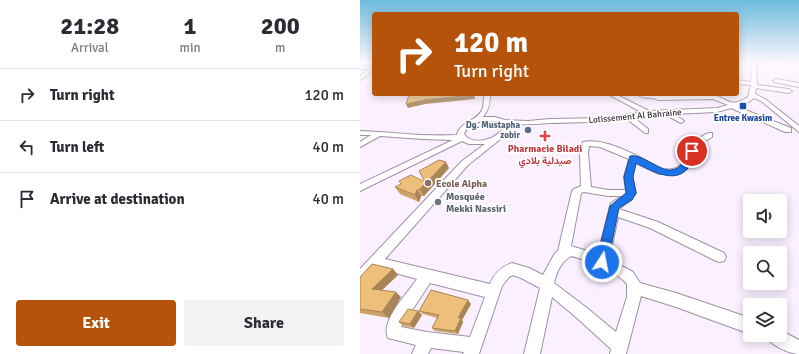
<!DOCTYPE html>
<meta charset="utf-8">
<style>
body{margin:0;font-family:Signika,Vazirmatn,sans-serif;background:#f2f2f3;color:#2b2b33;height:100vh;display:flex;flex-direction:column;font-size:15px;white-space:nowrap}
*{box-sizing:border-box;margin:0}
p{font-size:13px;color:#7c7c81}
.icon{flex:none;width:22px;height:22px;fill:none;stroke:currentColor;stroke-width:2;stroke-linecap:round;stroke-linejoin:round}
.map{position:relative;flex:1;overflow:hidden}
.drawer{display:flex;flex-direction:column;background:#fff;width:360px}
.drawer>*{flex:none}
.hud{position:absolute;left:12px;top:12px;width:367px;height:84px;border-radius:4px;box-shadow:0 2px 10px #0003;background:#b45309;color:#fff;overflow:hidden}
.fabs{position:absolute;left:383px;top:194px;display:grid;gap:8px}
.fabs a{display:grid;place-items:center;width:44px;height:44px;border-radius:4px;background:#fff;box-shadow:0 2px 10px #0003;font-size:20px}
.pin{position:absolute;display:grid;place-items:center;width:34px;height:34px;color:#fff;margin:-17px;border:2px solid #fff;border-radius:50%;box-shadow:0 1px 4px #0007}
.me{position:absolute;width:44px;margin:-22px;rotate:11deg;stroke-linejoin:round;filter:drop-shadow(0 0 3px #0008)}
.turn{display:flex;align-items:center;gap:14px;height:84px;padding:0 16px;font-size:18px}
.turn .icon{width:52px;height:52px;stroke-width:2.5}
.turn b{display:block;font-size:28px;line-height:34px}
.eta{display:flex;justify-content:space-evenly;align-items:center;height:68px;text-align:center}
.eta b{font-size:24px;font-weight:700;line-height:28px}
.action{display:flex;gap:8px;margin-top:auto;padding:8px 16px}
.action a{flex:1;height:46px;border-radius:4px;background:#b45309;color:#fff;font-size:16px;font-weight:700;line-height:46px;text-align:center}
.action a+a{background:#f2f2f3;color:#2b2b33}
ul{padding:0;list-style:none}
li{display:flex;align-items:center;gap:12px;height:52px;padding:0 16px;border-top:1px solid #e1e1e2}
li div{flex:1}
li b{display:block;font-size:15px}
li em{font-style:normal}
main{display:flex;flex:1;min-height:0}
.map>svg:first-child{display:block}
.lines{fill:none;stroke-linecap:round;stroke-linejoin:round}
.minor-casing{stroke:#9d91a2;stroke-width:2}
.minor{fill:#fff;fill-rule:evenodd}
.wall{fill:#cda36a}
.shaded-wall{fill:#a78556}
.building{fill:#eebe7b;stroke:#a78556}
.route{fill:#1a73e8;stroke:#114b97}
.transit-dot{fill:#1a4fb4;stroke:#fff;stroke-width:1.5}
.service-dot{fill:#5c6f8a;stroke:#fff;stroke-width:1.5}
.health-dot{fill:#e0444e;stroke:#fff;stroke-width:1.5}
.education-dot{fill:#8d6e63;stroke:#fff;stroke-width:1.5}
.worship-dot{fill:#6b7280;stroke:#fff;stroke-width:1.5}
.labels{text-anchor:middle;stroke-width:3.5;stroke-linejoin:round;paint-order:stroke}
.far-street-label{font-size:9px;fill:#322d34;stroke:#fff}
.far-transit-label{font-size:9px;font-weight:bold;fill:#164399;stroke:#fff}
.far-service-label{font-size:9px;font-weight:bold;fill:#4e5e75;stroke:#fff;text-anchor:end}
.health-label{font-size:10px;font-weight:bold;fill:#be3a42;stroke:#fff}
.education-label{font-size:10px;font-weight:bold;fill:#785e54;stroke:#fff;text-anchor:start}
.worship-label{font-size:10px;font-weight:bold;fill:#5b616d;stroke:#fff;text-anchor:start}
</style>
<main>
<section class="drawer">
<div class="eta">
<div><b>21:28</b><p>Arrival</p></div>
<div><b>1</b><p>min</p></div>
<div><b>200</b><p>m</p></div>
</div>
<ul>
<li><svg class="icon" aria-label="right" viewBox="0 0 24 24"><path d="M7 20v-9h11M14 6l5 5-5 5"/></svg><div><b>Turn right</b></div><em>120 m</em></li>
<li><svg class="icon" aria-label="left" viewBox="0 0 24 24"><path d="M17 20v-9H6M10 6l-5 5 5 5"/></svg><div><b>Turn left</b></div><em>40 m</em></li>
<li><svg class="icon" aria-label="arrive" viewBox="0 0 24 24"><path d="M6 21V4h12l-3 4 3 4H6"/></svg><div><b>Arrive at destination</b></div><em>40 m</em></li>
</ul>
<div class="action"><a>Exit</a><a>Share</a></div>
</section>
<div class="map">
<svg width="439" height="354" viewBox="0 0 439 354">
<rect width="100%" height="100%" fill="#fbf0ff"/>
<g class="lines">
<g class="minor-casing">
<path id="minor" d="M 392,63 L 396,63 L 397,85 L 429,89 L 432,91 L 429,93 L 396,88 L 395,94 L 405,99 L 439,126 L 439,132 L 401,101 L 394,98 L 384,105 L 378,107 L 431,128 L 431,132 L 425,132 L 371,108 L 357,112 L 313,114 L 323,120 L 324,121 L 321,123 L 304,114 L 273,117 L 288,129 L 288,133 L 285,133 L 267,119 C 242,123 217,122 191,123 C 177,124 164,125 150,124 L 151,126 L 148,133 L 108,165 L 25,259 L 130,284 C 134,273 141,267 152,263 L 169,268 L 183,275 L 195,253 L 198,251 L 212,191 L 214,189 L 221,186 L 220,153 L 223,142 C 247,137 282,159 303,169 C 306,169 310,170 313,169 C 329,165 330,139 349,133 L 352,133 L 352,137 L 342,143 L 327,169 L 318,174 L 299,174 L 276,163 L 272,177 L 276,193 L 271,199 L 259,209 L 298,222 L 364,253 L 366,257 L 364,261 L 360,262 L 356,261 L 290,228 L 258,217 L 249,259 L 273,272 L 280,283 L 316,293 L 390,318 L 390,334 L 316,307 L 281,296 L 266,354 L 250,354 L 251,349 L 217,318 L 192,297 L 180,354 L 164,354 L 180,288 L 161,278 L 153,275 L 149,277 L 142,286 L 119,354 L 103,354 L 104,352 L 71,348 L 68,354 L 52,354 L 56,345 L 28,338 C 20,321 47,294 57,279 L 17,268 L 5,282 L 0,284 L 0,269 L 102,161 L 125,144 L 109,144 L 102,141 L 0,191 L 0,184 L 93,140 L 63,139 L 20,136 L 0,147 L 0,142 L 11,135 L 0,135 L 0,131 C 32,132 64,137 97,135 C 99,122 116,122 122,110 C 124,105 124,99 124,94 L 130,94 C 130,103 129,110 123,117 L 135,117 L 145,120 L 168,121 L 190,119 L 246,118 L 281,112 L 248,94 L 255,94 L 289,111 L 357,108 L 368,105 L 353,99 L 298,100 C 292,96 283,100 277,94 L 298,94 L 301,96 L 346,95 L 347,94 C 366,94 367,111 388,97 L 391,85 L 377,84 L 377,80 L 391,82 ZM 122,121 L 137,121 L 144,126 C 139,139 113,147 104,134 C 107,126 114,123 122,121 ZM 229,146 L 240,147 L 269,159 L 264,177 L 266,190 L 248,190 L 231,187 L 228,153 ZM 224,192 L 248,196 L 262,196 L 251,203 L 250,206 L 238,254 L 211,246 L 221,193 ZM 211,256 C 228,260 256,271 267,284 L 267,297 L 256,332 L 227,308 L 194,283 C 197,271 201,262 211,256 ZM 70,283 L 125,297 L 110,337 L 67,332 L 41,327 Z
M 425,63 L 439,63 L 439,65 Z
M 14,66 L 14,68 L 0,69 L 0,67 Z
M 8,70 L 12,71 L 0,80 L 0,76 Z
M 416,79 L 439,83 L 439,87 L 414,82 L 413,81 Z
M 420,330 L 439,340 L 439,354 C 429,354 409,344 405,335 L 420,335 Z"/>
</g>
<use href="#minor" class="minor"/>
</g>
<path class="wall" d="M 89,168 L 64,196 L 61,196 L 59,202 L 40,194 L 35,187 L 65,182 Z
M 33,269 L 38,275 L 22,290 L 41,297 L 29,318 L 0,313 L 0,277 Z
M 111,304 L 102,320 L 103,322 L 98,334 L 75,331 L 72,328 L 77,318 L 63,314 L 59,311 Z
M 58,311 L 62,315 L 54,328 L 43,326 L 39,322 Z"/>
<path class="shaded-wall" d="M 113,94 L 114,94 L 115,99 L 65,104 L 48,108 L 46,104 L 64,100 Z
M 86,162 L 89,168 L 64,196 L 60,189 Z
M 57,190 L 61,196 L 59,202 L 55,195 Z
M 33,269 L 38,275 L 18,294 L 12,289 Z
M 36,292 L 41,297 L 29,318 L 22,312 Z
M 108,300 L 111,304 L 102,320 L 103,322 L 98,334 L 95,331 L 98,318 Z
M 58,311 L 62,315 L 54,328 L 50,324 Z"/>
<path class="building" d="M 61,94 L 66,95 L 72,94 L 113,94 L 113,95 L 64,100 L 46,104 L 49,95 Z
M 79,160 L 86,162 L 60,189 L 57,190 L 55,195 L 35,187 L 41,184 L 39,181 L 51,175 L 65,182 L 59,171 Z
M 12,264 L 33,269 L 12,289 L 36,292 L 22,312 L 0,309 L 0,277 Z
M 71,290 L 108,300 L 98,318 L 101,318 L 95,331 L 72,328 L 79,315 L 59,311 Z
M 48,309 L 58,311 L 50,324 L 39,322 Z"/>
<linearGradient id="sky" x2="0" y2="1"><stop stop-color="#6dbbdc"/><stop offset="0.56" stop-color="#fdf8ff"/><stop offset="1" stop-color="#fdf8ff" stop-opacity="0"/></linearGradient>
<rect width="439" height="112" fill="url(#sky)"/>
<path class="route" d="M 332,148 L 337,151 C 334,156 332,163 328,168 C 315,185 290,170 276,163 L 273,177 L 276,193 L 272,200 L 259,208 L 247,266 L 242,267 L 238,266 L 236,262 L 250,206 L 266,193 L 264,177 L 270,156 C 286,153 304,180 320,166 C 324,162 327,154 330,149 Z"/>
<rect class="transit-dot" x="379" y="102" width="8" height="8" rx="2"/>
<circle class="service-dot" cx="168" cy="130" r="4"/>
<path class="health-dot" d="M183 130h4v4h4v4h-4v4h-4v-4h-4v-4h4z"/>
<circle class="education-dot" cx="68" cy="183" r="4"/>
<circle class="worship-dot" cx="78" cy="202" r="4"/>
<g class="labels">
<g class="far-street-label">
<text transform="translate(275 116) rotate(-5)" y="3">Lotissement Al Bahraine</text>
</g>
<g class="far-transit-label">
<text x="383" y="121">Entree Kwasim</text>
</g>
<g class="far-service-label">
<text x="160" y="128">Dg. Mustapha<tspan x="160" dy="10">zobir</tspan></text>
</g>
<g class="health-label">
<text x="185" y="152">Pharmacie Biladi<tspan x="185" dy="12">صيدلية بلادي</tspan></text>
</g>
<g class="education-label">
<text x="76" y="187">Ecole Alpha</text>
</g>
<g class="worship-label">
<text x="86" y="200">Mosquée<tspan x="86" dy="12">Mekki Nassiri</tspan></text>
</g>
</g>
</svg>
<div class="fabs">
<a><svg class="icon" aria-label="sound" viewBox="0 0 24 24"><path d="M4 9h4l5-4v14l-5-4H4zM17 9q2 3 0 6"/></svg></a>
<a><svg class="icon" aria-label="search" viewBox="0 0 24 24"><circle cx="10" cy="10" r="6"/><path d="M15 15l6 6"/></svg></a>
<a><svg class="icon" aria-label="layers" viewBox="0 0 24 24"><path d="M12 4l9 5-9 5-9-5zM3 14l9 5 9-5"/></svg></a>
</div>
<div class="pin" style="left:332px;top:151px;background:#d93025"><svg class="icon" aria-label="arrive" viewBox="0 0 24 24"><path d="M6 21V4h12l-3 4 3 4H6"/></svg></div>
<svg class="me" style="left:242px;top:262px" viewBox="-20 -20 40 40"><circle r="17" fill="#1a73e8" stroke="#fff" stroke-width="3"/><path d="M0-11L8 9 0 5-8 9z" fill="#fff"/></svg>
<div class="hud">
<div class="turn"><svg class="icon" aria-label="right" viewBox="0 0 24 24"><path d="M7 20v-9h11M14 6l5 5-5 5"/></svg><div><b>120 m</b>Turn right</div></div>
</div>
</div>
</main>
